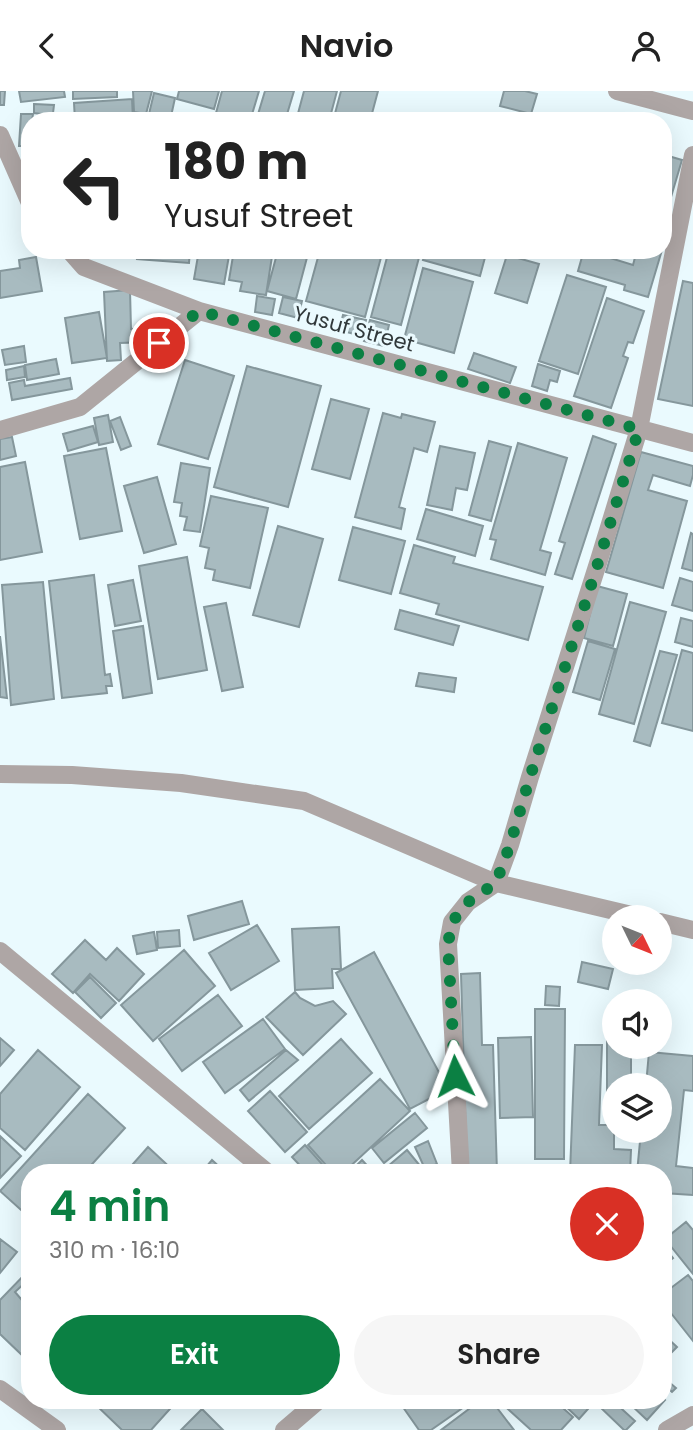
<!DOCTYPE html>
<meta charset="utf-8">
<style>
body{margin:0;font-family:Poppins,sans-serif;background:#f6f6f6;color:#222;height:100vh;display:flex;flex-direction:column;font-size:26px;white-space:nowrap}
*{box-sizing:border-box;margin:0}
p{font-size:23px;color:#767676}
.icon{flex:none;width:38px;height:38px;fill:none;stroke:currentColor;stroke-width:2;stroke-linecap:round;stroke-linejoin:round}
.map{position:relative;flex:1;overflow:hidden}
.side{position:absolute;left:21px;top:1073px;width:651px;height:245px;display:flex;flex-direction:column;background:#fff;border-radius:28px;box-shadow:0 7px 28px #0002}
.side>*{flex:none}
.guide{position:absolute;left:21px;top:21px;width:651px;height:147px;border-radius:28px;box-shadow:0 7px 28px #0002;background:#fff;color:#222;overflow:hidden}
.needle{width:46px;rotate:133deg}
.buttons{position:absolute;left:602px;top:814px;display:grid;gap:14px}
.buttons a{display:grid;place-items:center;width:70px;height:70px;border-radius:50%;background:#fff;box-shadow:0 7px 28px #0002;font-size:35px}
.pin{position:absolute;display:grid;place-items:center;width:60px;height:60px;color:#fff;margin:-30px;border:4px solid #fff;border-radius:50%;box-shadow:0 2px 7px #0007}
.me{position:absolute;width:77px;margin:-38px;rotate:357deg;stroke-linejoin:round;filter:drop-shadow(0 0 5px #0008)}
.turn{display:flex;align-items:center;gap:24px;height:147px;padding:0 28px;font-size:32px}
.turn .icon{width:91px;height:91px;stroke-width:2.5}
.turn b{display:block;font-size:49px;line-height:60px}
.round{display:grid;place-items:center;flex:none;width:74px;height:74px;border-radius:37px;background:#f6f6f6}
.summary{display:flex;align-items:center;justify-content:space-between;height:119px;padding:0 28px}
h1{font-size:42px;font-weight:600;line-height:52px;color:#0b8043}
.action{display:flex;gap:14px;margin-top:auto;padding:14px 28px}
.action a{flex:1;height:80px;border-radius:42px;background:#0b8043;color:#fff;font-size:28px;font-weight:600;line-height:80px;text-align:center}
.action a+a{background:#f6f6f6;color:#222}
header{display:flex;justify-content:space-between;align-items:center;height:91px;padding:0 28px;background:#fff;font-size:32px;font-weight:600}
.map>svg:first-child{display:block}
.building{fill:#a8bbc0;stroke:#85979c;stroke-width:2}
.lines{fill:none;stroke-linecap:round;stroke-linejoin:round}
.street{stroke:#aea6a5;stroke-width:18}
.route{stroke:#0b8043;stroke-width:12;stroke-dasharray:0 21.6}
.labels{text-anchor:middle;stroke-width:6;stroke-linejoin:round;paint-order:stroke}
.street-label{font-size:21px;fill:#30383a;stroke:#eafafe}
</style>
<header><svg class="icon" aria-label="back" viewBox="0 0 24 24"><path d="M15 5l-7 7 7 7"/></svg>Navio<svg class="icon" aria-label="person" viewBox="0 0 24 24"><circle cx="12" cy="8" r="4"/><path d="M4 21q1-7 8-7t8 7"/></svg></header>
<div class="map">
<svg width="693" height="1339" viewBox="0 0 693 1339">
<rect width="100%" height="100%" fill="#eafafe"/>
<path class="building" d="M 0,0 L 5,0 L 4,14 L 0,14 Z
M 19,0 L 64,0 L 65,6 L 21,11 Z
M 73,0 L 117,0 L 117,6 L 73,8 Z
M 133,0 L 152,0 L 146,23 L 134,21 Z
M 179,0 L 219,0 L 214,18 L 177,8 Z
M 222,0 L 259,0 L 250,30 L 220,30 L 222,23 L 216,22 Z
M 265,0 L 294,0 L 285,30 L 256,30 Z
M 304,0 L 337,0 L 329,30 L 296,30 Z
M 341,0 L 378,0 L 370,30 L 333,30 Z
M 504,0 L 525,0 L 537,3 L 531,23 L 500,15 Z
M 154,2 L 175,7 L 170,30 L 157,30 L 148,27 Z
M 132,8 L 133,29 L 75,30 L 74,12 Z
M 34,13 L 54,14 L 52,30 L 41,30 L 42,23 L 34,22 Z
M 21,23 L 33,23 L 32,30 L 30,30 L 30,55 L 19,55 Z
M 665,64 L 682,69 L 663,133 L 663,70 Z
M 138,159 L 190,159 L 189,172 L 137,168 Z
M 199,159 L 230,159 L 224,193 L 194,188 Z
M 234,159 L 273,159 L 266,204 L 240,200 L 242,191 L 229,189 Z
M 278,159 L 309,159 L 296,208 L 267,200 Z
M 320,159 L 383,159 L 365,226 L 306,210 Z
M 389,159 L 421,159 L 401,234 L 371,226 Z
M 426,159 L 487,159 L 480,185 L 423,169 Z
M 584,159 L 633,174 L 637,159 L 662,159 L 648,206 L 624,199 L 625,194 L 578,180 Z
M 507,164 L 539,173 L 527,212 L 495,202 Z
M 36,166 L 42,200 L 0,207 L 0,180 L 20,177 L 19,169 Z
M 423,177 L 473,191 L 454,262 L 404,248 Z
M 567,184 L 606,196 L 578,283 L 539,270 Z
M 683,190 L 693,192 L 693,315 L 658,308 Z
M 130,199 L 131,238 L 149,237 L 149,251 L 120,252 L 121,269 L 107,270 L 104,201 Z
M 257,205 L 275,208 L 272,224 L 255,221 Z
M 283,206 L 302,210 L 298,227 L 279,222 Z
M 607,207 L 644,220 L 633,252 L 628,251 L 623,265 L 628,267 L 611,317 L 574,305 Z
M 99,221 L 107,267 L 72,272 L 65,227 Z
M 343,224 L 366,229 L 362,245 L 339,239 Z
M 370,229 L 389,234 L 384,255 L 364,250 Z
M 24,255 L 26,271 L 5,274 L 2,259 Z
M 474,262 L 516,276 L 510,292 L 468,278 Z
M 56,268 L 59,283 L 27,289 L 25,274 Z
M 185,269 L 234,285 L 208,368 L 158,353 Z
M 538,273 L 560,280 L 557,291 L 550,289 L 547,300 L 532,295 Z
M 24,275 L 25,286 L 7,289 L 6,279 Z
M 247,275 L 321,295 L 288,416 L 214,396 Z
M 70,287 L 72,298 L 12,309 L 9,292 L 24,289 L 25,295 Z
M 331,308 L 369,318 L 350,388 L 312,378 Z
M 383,322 L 401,327 L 402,323 L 435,331 L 427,361 L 414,357 L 399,416 L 405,418 L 401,438 L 355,426 Z
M 108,324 L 113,351 L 99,354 L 94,327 Z
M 120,326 L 131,355 L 121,359 L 110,330 Z
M 93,335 L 98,351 L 68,360 L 63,343 Z
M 593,345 L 616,353 L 572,488 L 555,483 L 565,452 L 559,450 Z
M 12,346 L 16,365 L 0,369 L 0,348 Z
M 489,350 L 511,356 L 491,430 L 469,424 Z
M 518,352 L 567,367 L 540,459 L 551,462 L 545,484 L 491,468 L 496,449 L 490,448 Z
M 440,355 L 475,362 L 467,399 L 456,397 L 452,419 L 427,414 Z
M 106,357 L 122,440 L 80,448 L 64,365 Z
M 641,361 L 693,375 L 693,384 L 690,395 L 653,384 L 648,399 L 687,410 L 663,497 L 606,481 Z
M 25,371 L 42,461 L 0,469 L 0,376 Z
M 181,372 L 210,377 L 200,441 L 184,439 L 187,426 L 180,425 L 182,412 L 174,411 Z
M 157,386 L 176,453 L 144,462 L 124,395 Z
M 211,405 L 268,417 L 250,497 L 213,489 L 215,479 L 205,477 L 209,457 L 200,455 Z
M 426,418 L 483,435 L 475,465 L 417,448 Z
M 278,435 L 323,448 L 299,536 L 253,524 Z
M 353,436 L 405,450 L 391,503 L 339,489 Z
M 691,442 L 693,443 L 693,480 L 682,477 Z
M 414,454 L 455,466 L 453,472 L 543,496 L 528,549 L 436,523 L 439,513 L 400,502 Z
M 187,466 L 207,579 L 158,588 L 139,475 Z
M 94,484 L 105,584 L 110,583 L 112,595 L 106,595 L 107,602 L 62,607 L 49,490 Z
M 680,487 L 693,491 L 693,520 L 672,514 Z
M 133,489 L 141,530 L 115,535 L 108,494 Z
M 43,491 L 54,608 L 11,614 L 2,494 Z
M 597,495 L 627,503 L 613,555 L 584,547 Z
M 630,511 L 666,521 L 634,633 L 599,623 Z
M 226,512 L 243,596 L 222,600 L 204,516 Z
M 400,519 L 459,535 L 453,554 L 395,538 Z
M 681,527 L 693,530 L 693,556 L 675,551 Z
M 143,535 L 152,602 L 123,607 L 113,540 Z
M 0,545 L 7,607 L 0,606 Z
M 588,550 L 615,558 L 600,609 L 573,601 Z
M 682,559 L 693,562 L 693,640 L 662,632 Z
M 660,560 L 677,564 L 650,655 L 634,650 Z
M 419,582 L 456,587 L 454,601 L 416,595 Z
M 242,810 L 249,833 L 194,849 L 188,825 Z
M 257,834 L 279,870 L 231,899 L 209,862 Z
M 339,836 L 341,878 L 332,878 L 333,897 L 295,899 L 292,838 Z
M 179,839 L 180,855 L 158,857 L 157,841 Z
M 154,841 L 157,859 L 137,863 L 133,845 Z
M 85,849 L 106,869 L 117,857 L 144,883 L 119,910 L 90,883 L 73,902 L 52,883 Z
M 184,859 L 215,895 L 153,950 L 121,914 Z
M 374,861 L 448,998 L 410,1018 L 336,882 Z
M 582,871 L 613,878 L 608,898 L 578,891 Z
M 480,882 L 482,954 L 493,954 L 497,1081 L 467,1082 L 461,883 Z
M 90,886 L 116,912 L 101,927 L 75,901 Z
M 546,895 L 560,896 L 559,915 L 545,914 Z
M 295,901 L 300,907 L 315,915 L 333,910 L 346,923 L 303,964 L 266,926 Z
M 218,904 L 242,935 L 182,980 L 159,948 Z
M 535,918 L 565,918 L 564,1068 L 535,1068 Z
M 607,923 L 614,923 L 614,956 L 640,956 L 640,964 L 631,964 L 631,994 L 614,994 L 614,1032 L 607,1032 Z
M 263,928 L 285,958 L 225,1002 L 203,971 Z
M 531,946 L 533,1026 L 500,1027 L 498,947 Z
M 0,947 L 14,959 L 0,975 Z
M 341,948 L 372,982 L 309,1038 L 279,1005 Z
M 575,954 L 602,954 L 599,1034 L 614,1034 L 614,1058 L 631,1059 L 630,1082 L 570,1082 Z
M 38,959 L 80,996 L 25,1059 L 0,1037 L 0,1003 Z
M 286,959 L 298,969 L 249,1010 L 240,999 Z
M 649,961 L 693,965 L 693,1000 L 684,999 L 676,1075 L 693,1077 L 693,1104 L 663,1102 L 663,1082 L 637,1082 L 641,1040 L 660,1040 L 660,994 L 646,994 Z
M 380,988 L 410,1020 L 343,1082 L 333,1082 L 308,1054 Z
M 270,1000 L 307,1041 L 285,1061 L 248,1020 Z
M 88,1003 L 125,1037 L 84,1082 L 30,1082 L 30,1127 L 0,1100 Z
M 415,1022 L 427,1037 L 384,1072 L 372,1057 Z
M 0,1045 L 21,1065 L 0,1087 Z
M 428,1050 L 437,1073 L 425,1078 L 415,1056 Z
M 305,1054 L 330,1082 L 307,1082 L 292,1066 Z
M 148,1056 L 176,1082 L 125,1082 Z
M 407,1059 L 421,1076 L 415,1082 L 380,1082 Z
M 212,1069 L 225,1081 L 225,1082 L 201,1082 Z
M 362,1069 L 374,1082 L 349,1082 Z
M 686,1131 L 693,1139 L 693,1183 L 665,1148 Z
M 0,1148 L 17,1161 L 0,1182 Z
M 663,1154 L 673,1167 L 663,1175 Z
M 30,1178 L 30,1187 L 15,1201 L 21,1208 L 30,1200 L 30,1260 L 24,1266 L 0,1243 L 0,1209 Z
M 688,1184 L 693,1190 L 693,1250 L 663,1212 L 663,1203 Z
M 663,1243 L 677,1256 L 663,1270 Z
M 663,1286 L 676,1297 L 672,1301 L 663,1293 Z
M 663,1307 L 665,1309 L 647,1329 L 631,1314 L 635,1309 L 663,1309 Z
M 99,1309 L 178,1309 L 151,1339 L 122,1339 L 95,1313 Z
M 398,1309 L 474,1309 L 431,1339 L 419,1339 Z
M 481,1309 L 491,1309 L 514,1339 L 441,1339 Z
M 498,1309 L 554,1309 L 573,1326 L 561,1339 L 531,1339 Z
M 559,1309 L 596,1309 L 579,1328 Z
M 606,1309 L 612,1309 L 635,1330 L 626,1339 L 624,1339 L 600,1316 Z
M 202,1318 L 223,1339 L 181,1339 Z"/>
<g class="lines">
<path class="street" d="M 617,0 L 693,20
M 0,44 L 30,112
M 69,159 L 84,176 L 199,220 L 693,352
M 0,339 L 80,316 L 199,220
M 0,683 L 72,684 L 181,692 L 304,710 L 496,792 L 640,826
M 660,831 L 693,839
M 0,860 L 268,1082
M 461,1082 L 448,853 L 452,831 L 468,811 L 496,792 L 510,754 L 530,686 L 599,469 L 639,338 L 693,64
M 0,1298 L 57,1339
M 284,1339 L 319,1309
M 667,1339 L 693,1324"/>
</g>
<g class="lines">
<path class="route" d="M 159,252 L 199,220 L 639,338 L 599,469 L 530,686 L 510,754 L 496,792 L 468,811 L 452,831 L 448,853 L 455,985"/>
</g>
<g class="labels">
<g class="street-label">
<text transform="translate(354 238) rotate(15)" y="7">Yusuf Street</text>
</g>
</g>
</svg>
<div class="buttons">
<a><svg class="needle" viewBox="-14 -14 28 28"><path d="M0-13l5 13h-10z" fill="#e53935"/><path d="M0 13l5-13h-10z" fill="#767676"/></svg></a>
<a><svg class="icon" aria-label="sound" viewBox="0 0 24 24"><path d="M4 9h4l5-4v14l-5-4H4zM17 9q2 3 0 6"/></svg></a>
<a><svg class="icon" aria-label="layers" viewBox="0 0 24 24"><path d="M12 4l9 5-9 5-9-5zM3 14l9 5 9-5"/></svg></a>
</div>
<div class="pin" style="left:159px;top:252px;background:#d93025"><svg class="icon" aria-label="arrive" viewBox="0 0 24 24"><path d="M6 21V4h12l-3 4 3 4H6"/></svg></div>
<svg class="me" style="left:455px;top:985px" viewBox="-20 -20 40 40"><path d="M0-17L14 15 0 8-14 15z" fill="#0b8043" stroke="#fff" stroke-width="4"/></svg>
<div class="guide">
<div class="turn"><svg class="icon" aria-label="left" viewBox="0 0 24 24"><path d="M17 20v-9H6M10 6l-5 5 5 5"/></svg><div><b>180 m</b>Yusuf Street</div></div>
</div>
<section class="side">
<div class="summary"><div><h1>4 min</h1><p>310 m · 16:10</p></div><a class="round" style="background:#d93025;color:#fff"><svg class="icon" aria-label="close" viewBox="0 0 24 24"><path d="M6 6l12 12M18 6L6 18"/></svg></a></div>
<div class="action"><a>Exit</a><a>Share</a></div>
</section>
</div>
